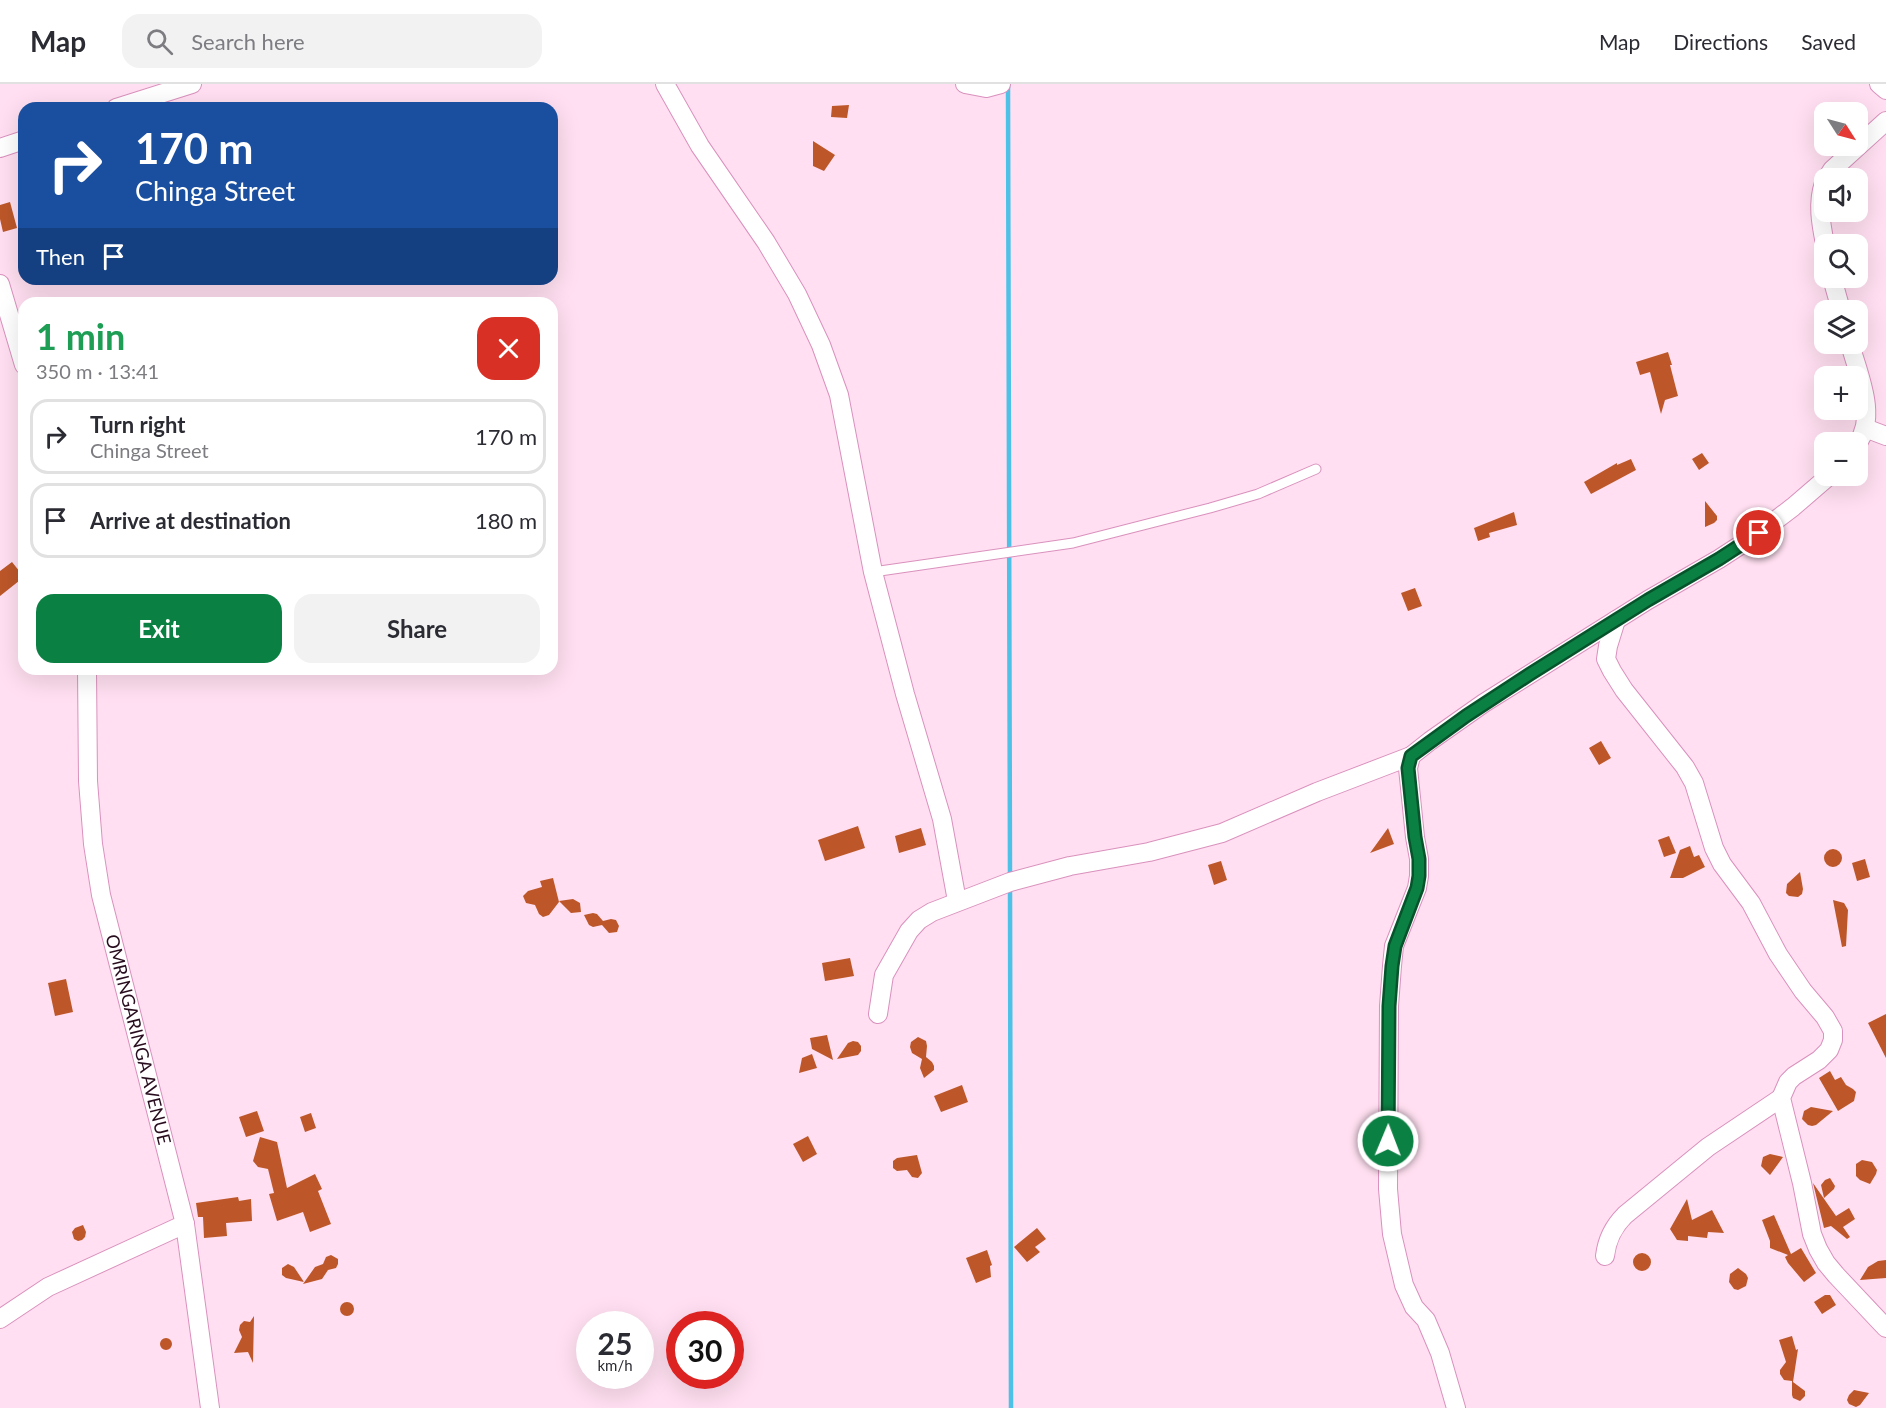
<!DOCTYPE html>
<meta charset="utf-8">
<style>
body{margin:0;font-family:Lato,sans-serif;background:#f2f2f3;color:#2b2b33;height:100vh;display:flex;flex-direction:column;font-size:22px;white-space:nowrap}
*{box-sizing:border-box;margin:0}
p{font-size:20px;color:#7c7c81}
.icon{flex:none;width:33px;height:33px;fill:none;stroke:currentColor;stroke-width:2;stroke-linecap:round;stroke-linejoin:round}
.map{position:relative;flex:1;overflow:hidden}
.panel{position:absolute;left:18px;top:213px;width:540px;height:378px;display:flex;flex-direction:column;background:#fff;border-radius:18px;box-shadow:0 6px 24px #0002}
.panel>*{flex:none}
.hud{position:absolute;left:18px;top:18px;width:540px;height:183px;border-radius:18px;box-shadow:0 6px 24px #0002;background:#1a4fa0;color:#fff;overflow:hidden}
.needle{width:39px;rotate:126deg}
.controls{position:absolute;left:1814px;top:18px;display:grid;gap:12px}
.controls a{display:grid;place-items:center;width:54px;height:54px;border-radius:12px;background:#fff;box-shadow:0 6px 24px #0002;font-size:30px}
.speed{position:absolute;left:576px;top:1227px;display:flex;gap:12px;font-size:30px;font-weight:700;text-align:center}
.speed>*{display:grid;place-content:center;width:78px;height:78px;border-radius:50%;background:#fff;box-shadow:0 6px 24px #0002;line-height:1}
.speed small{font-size:15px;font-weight:400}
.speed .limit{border:9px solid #d22;background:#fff;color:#111}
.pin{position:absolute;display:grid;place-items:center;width:51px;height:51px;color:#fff;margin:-26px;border:3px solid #fff;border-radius:50%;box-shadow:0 2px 6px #0007}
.me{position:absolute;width:66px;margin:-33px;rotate:1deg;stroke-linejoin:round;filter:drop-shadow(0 0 4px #0008)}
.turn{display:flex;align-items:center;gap:21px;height:126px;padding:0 18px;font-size:27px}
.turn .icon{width:78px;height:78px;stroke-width:2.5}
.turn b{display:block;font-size:42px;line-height:51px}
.then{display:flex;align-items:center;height:57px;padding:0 18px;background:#0003;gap:12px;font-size:22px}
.round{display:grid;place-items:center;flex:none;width:63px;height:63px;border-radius:18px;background:#f2f2f3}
.overview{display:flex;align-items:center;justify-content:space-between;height:102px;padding:0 18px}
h1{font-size:36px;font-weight:700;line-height:45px;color:#1e9e55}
.primary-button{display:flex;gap:12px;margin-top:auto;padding:12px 18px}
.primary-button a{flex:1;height:69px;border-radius:18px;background:#0b8043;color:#fff;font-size:24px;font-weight:700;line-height:69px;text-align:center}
.primary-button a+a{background:#f2f2f3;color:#2b2b33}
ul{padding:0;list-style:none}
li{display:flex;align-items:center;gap:18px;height:75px;margin:0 12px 9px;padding:0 6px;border:3px solid #e1e1e2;border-radius:18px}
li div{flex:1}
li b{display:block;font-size:22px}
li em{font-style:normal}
header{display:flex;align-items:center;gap:36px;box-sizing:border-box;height:84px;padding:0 30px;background:#fff;border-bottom:2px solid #e1e1e2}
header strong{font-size:28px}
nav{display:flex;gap:33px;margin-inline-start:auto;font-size:21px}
.search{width:420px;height:54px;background:#f2f2f3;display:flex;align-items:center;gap:15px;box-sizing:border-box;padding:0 21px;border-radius:18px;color:#7c7c81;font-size:22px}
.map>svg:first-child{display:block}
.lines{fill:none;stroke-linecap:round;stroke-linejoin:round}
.stream{stroke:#4ec1e6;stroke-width:4.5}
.building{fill:#bd5729}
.lane-casing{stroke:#da91bd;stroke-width:11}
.street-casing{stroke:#da91bd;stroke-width:20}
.lane{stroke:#fff;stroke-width:9}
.street{stroke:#fff;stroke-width:18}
.route-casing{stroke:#07532c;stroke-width:15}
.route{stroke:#0b8043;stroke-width:10}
.labels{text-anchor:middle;stroke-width:4.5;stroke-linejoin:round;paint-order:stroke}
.street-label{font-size:18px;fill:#280d1f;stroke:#fff}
</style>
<header>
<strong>Map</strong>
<div class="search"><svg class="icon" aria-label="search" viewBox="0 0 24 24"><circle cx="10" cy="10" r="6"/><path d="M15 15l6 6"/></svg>Search here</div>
<nav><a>Map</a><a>Directions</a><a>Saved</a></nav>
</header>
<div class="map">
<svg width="1886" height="1324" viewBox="0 0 1886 1324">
<rect width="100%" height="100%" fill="#ffdff1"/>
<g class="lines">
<path class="stream" d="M 1008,1 L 1010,793
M 1010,802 L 1011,1324"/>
</g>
<path class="building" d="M 849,21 L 847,34 L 831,33 L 832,22 Z
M 813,57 L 835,71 L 824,87 L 813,82 Z
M 10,118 L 17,144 L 3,148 L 0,135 L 0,121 Z
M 1668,268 L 1672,281 L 1670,281 L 1678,312 L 1665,316 L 1661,330 L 1650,288 L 1640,291 L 1636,278 Z
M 1702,369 L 1709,379 L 1699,386 L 1692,375 Z
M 1631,375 L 1636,386 L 1591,410 L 1584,398 L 1617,379 L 1617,381 Z
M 1705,417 L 1717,432 L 1717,436 L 1714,439 L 1705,443 Z
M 1514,428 L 1517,441 L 1489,449 L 1490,453 L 1478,457 L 1474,444 Z
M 12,478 L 24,493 L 0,512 L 0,487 Z
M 1415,504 L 1422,522 L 1408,527 L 1401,509 Z
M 1601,657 L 1611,674 L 1599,681 L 1589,664 Z
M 858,742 L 865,764 L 825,777 L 818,756 Z
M 921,744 L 926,761 L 899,769 L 895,752 Z
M 1388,744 L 1394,760 L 1370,769 Z
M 1669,752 L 1676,769 L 1664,773 L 1658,756 Z
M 1690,762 L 1694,773 L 1699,771 L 1705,783 L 1683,794 L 1670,794 L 1680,766 Z
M1824 774a9 9 0 1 1 18 0a9 9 0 1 1-18 0Z
M 1865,775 L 1870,793 L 1857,797 L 1852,779 Z
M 1221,777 L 1227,796 L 1214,801 L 1208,781 Z
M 1800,788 L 1803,805 L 1802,810 L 1798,813 L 1789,812 L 1786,809 L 1787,800 Z
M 553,794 L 559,818 L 549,831 L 543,833 L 539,830 L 535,821 L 526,819 L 523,812 L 528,807 L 542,803 L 540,797 Z
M 573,815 L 580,819 L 581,828 L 571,829 L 559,817 Z
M 1833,816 L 1844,819 L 1848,826 L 1846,862 L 1842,863 Z
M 593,829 L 597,830 L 603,837 L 611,835 L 616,836 L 619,842 L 617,848 L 609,849 L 602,841 L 593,843 L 589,841 L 584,831 Z
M 850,874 L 854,892 L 825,897 L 822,879 Z
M 66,895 L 73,928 L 55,932 L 48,899 Z
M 1886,930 L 1886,974 L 1868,939 Z
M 827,951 L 833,976 L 812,965 L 810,954 Z
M 918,953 L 926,957 L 927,962 L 926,973 L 932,978 L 934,982 L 934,986 L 924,994 L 920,984 L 922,975 L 912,969 L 910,963 L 911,958 Z
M 853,957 L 858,958 L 861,962 L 861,967 L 858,971 L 837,975 L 848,959 Z
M 812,970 L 817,984 L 799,989 L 802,974 Z
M 1830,987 L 1835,996 L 1841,993 L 1846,1001 L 1853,1005 L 1856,1008 L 1854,1017 L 1838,1027 L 1819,994 Z
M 962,1001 L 968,1018 L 941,1028 L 934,1012 Z
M 1811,1023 L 1833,1027 L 1816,1041 L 1812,1042 L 1808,1041 L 1802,1035 L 1804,1027 Z
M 257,1027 L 264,1047 L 246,1053 L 239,1033 Z
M 311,1029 L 316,1044 L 305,1048 L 300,1033 Z
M 808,1052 L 817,1070 L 803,1078 L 793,1060 Z
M 260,1053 L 277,1058 L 287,1104 L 315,1090 L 322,1105 L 318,1107 L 331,1140 L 310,1148 L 303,1128 L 277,1137 L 269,1110 L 274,1109 L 268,1085 L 258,1083 L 253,1077 Z
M 1770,1070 L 1783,1073 L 1770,1091 L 1761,1082 L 1763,1073 Z
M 917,1071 L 922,1089 L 918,1094 L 912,1093 L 907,1086 L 897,1087 L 893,1084 L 893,1077 L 897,1074 Z
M 1862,1076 L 1872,1078 L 1877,1086 L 1876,1090 L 1870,1100 L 1860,1096 L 1856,1092 L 1856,1080 Z
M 1830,1094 L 1835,1102 L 1834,1105 L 1824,1114 L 1821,1101 L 1825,1096 Z
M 1813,1099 L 1836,1132 L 1849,1124 L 1855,1135 L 1843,1143 L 1850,1153 L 1847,1155 L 1831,1142 L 1824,1144 Z
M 238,1113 L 239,1117 L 251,1115 L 252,1137 L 226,1139 L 227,1152 L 204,1154 L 203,1133 L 198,1133 L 196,1119 Z
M 1687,1115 L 1692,1136 L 1712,1126 L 1724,1149 L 1708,1148 L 1707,1154 L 1688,1152 L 1688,1157 L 1677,1156 L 1670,1145 Z
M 1774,1131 L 1791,1170 L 1801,1164 L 1816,1189 L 1804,1198 L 1788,1179 L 1785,1173 L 1788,1171 L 1770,1164 L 1770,1157 L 1762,1136 Z
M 83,1141 L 86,1148 L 85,1153 L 82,1156 L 78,1157 L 74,1155 L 72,1148 L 75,1144 Z
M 1037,1144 L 1046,1155 L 1035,1163 L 1040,1168 L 1027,1178 L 1014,1163 Z
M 987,1166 L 992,1181 L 990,1182 L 991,1193 L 976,1199 L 966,1174 Z
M1633 1178a9 9 0 1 1 18 0a9 9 0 1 1-18 0Z
M 331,1171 L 338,1175 L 338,1180 L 336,1184 L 328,1186 L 322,1195 L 303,1200 L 315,1183 L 323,1180 L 326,1173 Z
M 1886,1176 L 1886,1194 L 1860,1196 L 1868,1183 L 1878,1177 Z
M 288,1180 L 294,1183 L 304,1198 L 286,1194 L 282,1191 L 282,1184 Z
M 1738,1184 L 1746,1190 L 1748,1194 L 1746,1202 L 1738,1206 L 1734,1205 L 1729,1198 L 1730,1190 Z
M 1825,1211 L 1830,1211 L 1836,1221 L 1822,1230 L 1814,1218 Z
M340 1225a7 7 0 1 1 14 0a7 7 0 1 1-14 0Z
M 254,1232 L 253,1279 L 248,1268 L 234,1269 L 242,1253 L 239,1246 L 240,1241 L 244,1237 L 250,1238 Z
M 1792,1252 L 1796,1266 L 1798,1265 L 1793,1298 L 1805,1307 L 1805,1312 L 1800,1317 L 1793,1314 L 1792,1311 L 1792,1297 L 1784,1296 L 1780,1290 L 1780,1286 L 1786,1278 L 1779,1256 Z
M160 1260a6 6 0 1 1 12 0a6 6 0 1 1-12 0Z
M 1854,1306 L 1869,1309 L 1860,1321 L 1856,1323 L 1849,1320 L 1847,1316 L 1849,1311 Z"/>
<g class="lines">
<g class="lane-casing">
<path id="lane" d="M 873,488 L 1073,459 L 1210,424 L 1258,410 L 1316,385"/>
</g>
<g class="street-casing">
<g id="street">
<path d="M 665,0 L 700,62 L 766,158 L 797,210 L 821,261 L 839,311 L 873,488 L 905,610 L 942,735 L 957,817"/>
<path d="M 965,0 L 986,4 L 1001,0"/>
<path d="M 1879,0 L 1886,6"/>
<path d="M 116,24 L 192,0"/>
<path d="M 0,64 L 24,56"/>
<path d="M 1827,94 L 1832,86 L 1886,37"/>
<path d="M 1824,99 C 1817,119 1821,140 1825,160"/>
<path d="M 1832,194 L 1841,226"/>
<path d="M 0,200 L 24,281"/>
<path d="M 1850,260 C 1858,290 1878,332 1857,360"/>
<path d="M 1865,344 L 1886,352"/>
<path d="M 1616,536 L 1608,562 L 1606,575 L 1612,587 L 1624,606 L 1685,683 L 1694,699 L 1714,764 L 1722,780 L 1751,819 L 1778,870 L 1803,907 L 1825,933 L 1833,947 L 1833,956 L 1829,966 L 1819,976 L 1794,992 L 1788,998 L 1781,1014 L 1802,1099 L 1812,1150 L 1818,1165 L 1826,1179 L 1836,1191 L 1886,1244"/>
<path id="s1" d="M 87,585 L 88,697 L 93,760 L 101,811 L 185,1140 L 210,1324"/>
<path d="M 878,930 L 884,891 L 909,847 L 919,836 L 932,828 L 1010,798 L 1070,782 L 1149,768 L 1222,749 L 1317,708 L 1411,672"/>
<path d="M 1605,1172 C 1607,1155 1613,1143 1625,1131 L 1708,1063 L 1781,1014"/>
<path d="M 0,1235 L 48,1203 L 185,1140"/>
<path d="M 1456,1324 L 1440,1269 L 1426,1236 L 1414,1223 L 1404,1201 L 1392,1150 L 1388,1105 L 1389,922 L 1392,882 L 1394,862 L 1417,804 L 1419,792 L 1419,775 L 1415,753 L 1408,684 L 1411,672 L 1430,657 L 1484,619 L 1648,516 L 1719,475 L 1759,449 L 1793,423 L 1829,392"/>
</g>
</g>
<use href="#lane" class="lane"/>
<use href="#street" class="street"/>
</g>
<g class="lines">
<g class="route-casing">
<path id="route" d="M 1388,1057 L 1389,922 L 1392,882 L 1395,862 L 1417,804 L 1419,792 L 1419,775 L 1415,753 L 1408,684 L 1411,672 L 1466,632 L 1530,590 L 1648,516 L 1719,475 L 1759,449"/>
</g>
<use href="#route" class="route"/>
</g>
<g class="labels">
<g class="street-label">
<text dy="6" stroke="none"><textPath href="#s1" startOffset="376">OMRINGARINGA AVENUE</textPath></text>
</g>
</g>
</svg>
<div class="controls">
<a><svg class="needle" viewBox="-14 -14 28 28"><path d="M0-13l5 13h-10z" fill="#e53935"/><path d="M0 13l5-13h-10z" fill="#7c7c81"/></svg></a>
<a><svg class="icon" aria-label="sound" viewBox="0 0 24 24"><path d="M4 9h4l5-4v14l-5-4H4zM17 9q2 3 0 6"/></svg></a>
<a><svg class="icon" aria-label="search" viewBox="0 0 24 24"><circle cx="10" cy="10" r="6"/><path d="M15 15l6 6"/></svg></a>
<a><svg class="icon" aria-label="layers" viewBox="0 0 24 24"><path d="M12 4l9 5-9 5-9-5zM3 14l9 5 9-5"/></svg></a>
<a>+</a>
<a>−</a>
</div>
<div class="speed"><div>25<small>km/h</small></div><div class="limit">30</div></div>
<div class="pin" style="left:1759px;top:449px;background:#d93025"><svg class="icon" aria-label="arrive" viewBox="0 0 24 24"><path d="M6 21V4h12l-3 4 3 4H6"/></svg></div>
<svg class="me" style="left:1388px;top:1057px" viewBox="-20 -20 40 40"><circle r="17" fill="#0b8043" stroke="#fff" stroke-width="3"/><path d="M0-11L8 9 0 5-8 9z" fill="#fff"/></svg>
<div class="hud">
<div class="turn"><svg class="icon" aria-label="right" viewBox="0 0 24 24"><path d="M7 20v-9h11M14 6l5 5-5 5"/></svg><div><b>170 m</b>Chinga Street</div></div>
<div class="then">Then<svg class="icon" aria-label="arrive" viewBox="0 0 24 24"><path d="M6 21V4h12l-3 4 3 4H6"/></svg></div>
</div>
<section class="panel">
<div class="overview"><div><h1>1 min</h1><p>350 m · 13:41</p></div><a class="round" style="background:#d93025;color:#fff"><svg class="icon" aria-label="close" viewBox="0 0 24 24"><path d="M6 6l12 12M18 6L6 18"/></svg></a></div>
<ul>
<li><svg class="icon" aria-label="right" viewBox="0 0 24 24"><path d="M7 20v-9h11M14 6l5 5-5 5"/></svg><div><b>Turn right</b><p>Chinga Street</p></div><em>170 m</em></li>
<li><svg class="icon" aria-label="arrive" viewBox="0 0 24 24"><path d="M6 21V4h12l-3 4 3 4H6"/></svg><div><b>Arrive at destination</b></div><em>180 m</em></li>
</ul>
<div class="primary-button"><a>Exit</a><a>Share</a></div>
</section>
</div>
